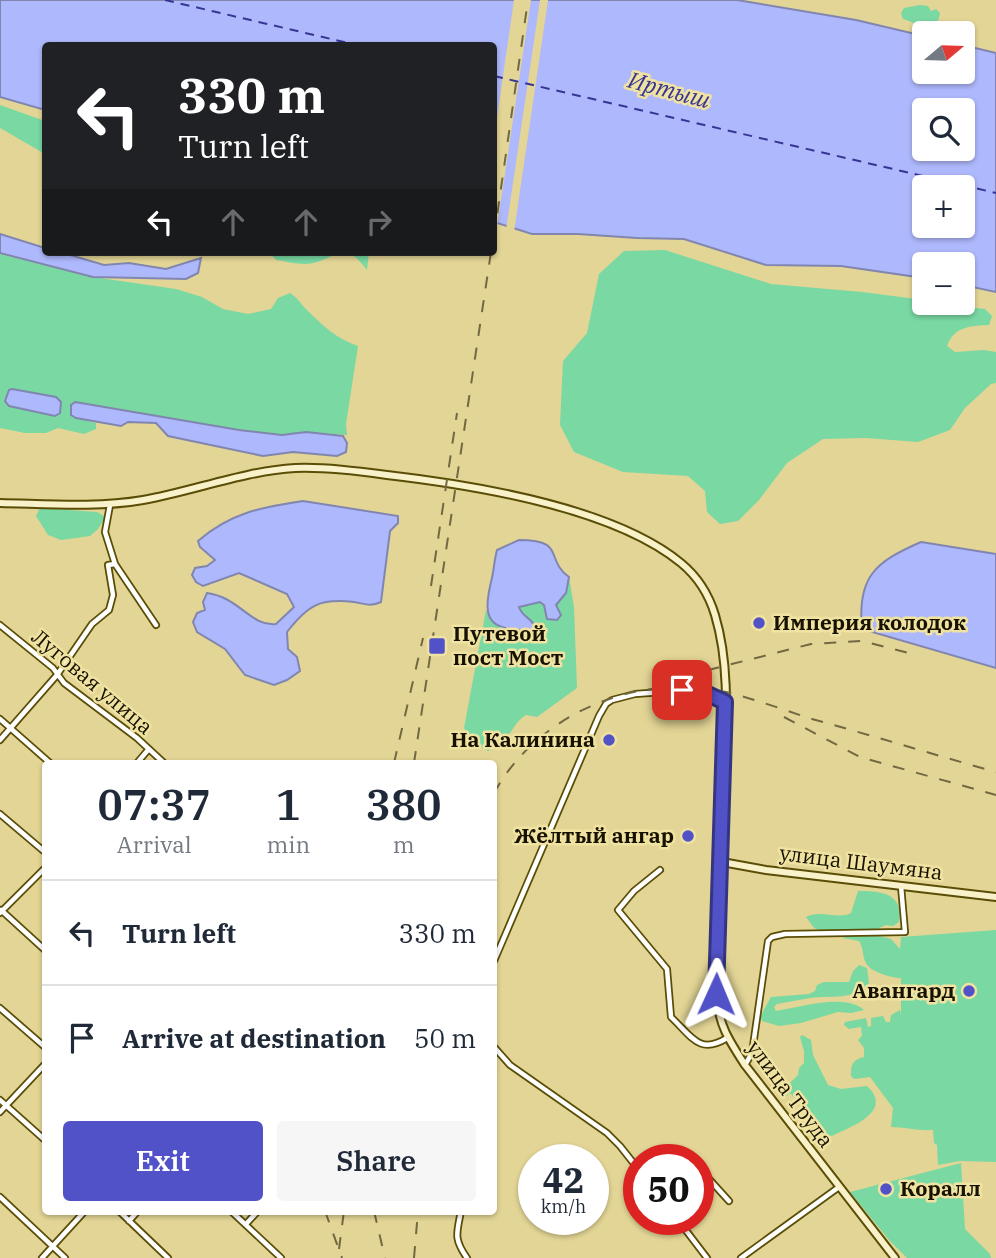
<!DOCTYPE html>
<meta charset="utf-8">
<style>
body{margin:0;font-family:"IBM Plex Serif",serif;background:#f6f6f7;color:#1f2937;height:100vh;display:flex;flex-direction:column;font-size:26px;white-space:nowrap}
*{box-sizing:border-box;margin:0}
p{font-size:23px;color:#747a83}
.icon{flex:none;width:38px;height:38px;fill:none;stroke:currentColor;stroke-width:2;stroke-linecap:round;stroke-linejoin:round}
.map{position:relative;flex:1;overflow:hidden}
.side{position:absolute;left:42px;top:760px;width:455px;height:455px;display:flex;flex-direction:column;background:#fff;border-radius:7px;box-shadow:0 2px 5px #0004}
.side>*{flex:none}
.guide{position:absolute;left:42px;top:42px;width:455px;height:214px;border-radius:7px;box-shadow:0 2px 5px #0004;background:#202124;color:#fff;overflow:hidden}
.needle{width:46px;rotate:71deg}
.buttons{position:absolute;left:912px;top:21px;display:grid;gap:14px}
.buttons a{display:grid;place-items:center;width:63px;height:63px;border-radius:7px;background:#fff;box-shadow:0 2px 5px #0004;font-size:35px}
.speed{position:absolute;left:518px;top:1144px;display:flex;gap:14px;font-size:35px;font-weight:700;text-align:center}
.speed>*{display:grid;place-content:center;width:91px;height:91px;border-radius:50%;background:#fff;box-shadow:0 2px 5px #0004;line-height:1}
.speed small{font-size:18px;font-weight:400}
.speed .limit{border:10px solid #d22;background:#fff;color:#111}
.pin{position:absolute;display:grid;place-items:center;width:60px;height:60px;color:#fff;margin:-30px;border-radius:14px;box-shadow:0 4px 10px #0006}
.me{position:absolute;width:77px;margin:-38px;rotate:1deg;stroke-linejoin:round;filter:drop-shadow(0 0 5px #0008)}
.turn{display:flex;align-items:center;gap:24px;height:147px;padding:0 21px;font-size:32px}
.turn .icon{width:91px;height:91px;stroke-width:2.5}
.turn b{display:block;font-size:49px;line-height:60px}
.lanes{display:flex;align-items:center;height:66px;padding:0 21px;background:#0003;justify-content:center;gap:35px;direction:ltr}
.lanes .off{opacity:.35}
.eta{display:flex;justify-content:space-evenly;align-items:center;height:119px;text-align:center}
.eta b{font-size:42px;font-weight:600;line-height:49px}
.primary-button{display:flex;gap:14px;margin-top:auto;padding:14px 21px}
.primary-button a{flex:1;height:80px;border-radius:7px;background:#5152c8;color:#fff;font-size:28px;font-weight:600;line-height:80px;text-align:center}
.primary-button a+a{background:#f6f6f7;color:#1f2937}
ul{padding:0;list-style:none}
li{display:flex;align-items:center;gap:21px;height:105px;padding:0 21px;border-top:2px solid #e0e1e3}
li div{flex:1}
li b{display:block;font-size:26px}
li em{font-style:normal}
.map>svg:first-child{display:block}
.green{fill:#7ad8a3}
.water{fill:#aeb8fc;stroke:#8186b0;stroke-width:2;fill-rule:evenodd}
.pier{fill:#e3d595}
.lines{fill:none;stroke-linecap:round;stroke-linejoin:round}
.ferry{stroke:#373594;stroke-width:2;stroke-dasharray:9 7;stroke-linecap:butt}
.minor-casing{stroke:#5a4d06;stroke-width:8}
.secondary-casing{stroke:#5a4d06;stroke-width:10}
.minor{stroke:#fff;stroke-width:4.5}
.secondary{stroke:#f8f1c9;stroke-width:6}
.rail{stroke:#726943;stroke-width:2;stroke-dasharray:12 12;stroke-linecap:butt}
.route-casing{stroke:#353582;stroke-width:18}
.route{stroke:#5152c8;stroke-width:12}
.poi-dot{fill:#5152c8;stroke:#f0e3a2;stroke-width:2.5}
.labels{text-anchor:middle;stroke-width:5;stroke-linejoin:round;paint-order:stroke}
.poi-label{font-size:21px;font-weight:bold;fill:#171200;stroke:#f0e3a2;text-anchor:start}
.street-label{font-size:21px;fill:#171200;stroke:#f0e3a2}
.water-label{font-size:23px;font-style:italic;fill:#373594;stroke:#f0e3a2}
</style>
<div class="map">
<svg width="996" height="1258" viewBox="0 0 996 1258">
<rect width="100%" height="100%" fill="#e3d595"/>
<path class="green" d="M 920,5 L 928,6 L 931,11 L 936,9 L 940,13 C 937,35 918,24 903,19 L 901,13 L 904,8 Z
M 0,105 L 45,121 L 45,154 L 0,128 Z
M 665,250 L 771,284 L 862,292 L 924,300 L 924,303 L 985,309 L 992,316 L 989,325 C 971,326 954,326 947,346 L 955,352 L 984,350 L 996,352 L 996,383 L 991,384 L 965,408 L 950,430 L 918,442 L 866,438 L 823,439 L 787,463 L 759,500 L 738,521 L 720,524 L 707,512 L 705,491 L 688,476 L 623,472 L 574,452 L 560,425 L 563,361 L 587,333 L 599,274 L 624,251 Z
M 269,252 L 369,252 L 367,270 C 341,235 334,264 304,264 C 295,264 285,261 276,260 Z
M 0,254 L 93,277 L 176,289 L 202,297 L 223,309 L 248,314 L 271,309 L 278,298 L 290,293 C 298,298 300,303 306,309 C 322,325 337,339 358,346 L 346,424 L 347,435 L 306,432 L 282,435 L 239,430 L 75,402 L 76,418 L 96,423 L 96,429 L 84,434 L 58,428 L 46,433 L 25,433 L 0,428 Z
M 40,508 L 97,512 L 104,516 L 105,519 L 97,530 L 90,536 L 61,540 L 48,535 L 36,516 Z
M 569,577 L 574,607 L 577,688 L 537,717 L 526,715 C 510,725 512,741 488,751 L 472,742 L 464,728 L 486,610 L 491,621 L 534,623 L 522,615 L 519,607 L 540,602 L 544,605 L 556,605 L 566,593 Z
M 858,891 C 881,891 904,893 899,922 L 893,926 L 886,925 L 877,929 L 876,935 L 891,939 L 900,949 L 901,937 L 996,930 L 996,1162 L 960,1161 L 938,1165 L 937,1145 L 934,1143 L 933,1130 C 917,1131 905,1127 891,1127 L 893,1108 L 870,1077 L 854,1079 L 851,1076 C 851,1065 852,1060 864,1057 L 864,1048 L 858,1040 L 862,1036 L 861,1027 L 849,1029 L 844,1025 L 845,1022 L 866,1018 L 868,1027 L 871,1026 L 871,1018 L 883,1016 L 886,1022 L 890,1022 L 891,1015 L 900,1010 L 901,1015 L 901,978 C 892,978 870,972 866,963 C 862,956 864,949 859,941 L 843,938 L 844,930 L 822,931 L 814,928 L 806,917 C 821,909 837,920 851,913 Z
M 859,965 L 867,968 L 869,983 C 856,1001 830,995 810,998 C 799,1000 788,1002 777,1004 L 774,1007 L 776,1011 C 801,1007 845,993 864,1010 L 851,1013 L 838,1012 L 801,1023 L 779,1026 L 762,1021 L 760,1017 L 771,997 L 809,994 L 815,991 L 817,985 L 824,982 L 849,982 L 853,971 Z
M 802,1035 L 811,1040 L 813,1055 L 828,1085 L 841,1089 L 867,1086 C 895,1112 849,1127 832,1136 L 827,1135 L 790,1093 L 784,1098 L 780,1093 L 798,1075 L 799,1068 L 804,1063 L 804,1051 L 800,1037 Z
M 961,1163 L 965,1229 L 990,1254 L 991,1258 L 907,1258 L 889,1240 L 850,1192 Z"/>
<path class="water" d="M 0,0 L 737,0 L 856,20 L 924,36 L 924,72 L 962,72 L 963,45 L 996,53 L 996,292 L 963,285 L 962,264 L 924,264 L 924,278 L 841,266 L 766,265 L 684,239 L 637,238 L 578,234 L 532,234 L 494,222 L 494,46 L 46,46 L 45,110 L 0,97 ZM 924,110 L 962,110 L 962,149 L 924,149 ZM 924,187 L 962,187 L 962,226 L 924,226 Z
M 0,234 L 45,248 L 46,252 L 60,252 L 104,265 L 129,263 L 166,269 L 201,258 L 198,273 L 186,279 L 93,277 L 0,253 Z
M 12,389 L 56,397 L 61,402 L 60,413 L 55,416 L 9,406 L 5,401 L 9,390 Z
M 75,402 L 239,430 L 282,435 L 306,432 L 343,436 L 347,443 L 346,452 L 337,456 L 293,452 L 263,456 L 168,436 L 156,423 L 128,422 L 121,426 L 76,418 L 71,415 L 71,405 Z
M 303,501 L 398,516 L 398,523 L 390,531 L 381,602 C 370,607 366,604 354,602 C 320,598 308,605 287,632 L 288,649 L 297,657 L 300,671 L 287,680 L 274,685 L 245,675 L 225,649 L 197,632 L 193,622 L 197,613 L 205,610 L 203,602 L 207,593 C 239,597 251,627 276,624 L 294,607 L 287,594 L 239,573 L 203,586 L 196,582 L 192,575 L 195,568 L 207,566 L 215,560 L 200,547 L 198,541 C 230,513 262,507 303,501 Z
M 519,540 C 567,540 544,559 569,577 L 566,593 L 556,605 L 561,615 L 557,620 L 547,619 L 544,605 L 540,602 L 519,607 C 522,617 532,618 535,627 L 532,631 C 492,629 481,624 491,582 C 494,571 494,561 497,550 Z
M 921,542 L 996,554 L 996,668 L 862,629 C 857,577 875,562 921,542 Z"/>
<path class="pier" d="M 514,0 L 531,0 L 497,227 L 494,226 L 494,138 Z
M 540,0 L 548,0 L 514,232 L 506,230 Z"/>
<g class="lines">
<path class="ferry" d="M 165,0 L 361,46
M 494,76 L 996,193"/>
<g class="minor-casing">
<path id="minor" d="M 110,505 L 105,532 L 115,564 L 156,625
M 0,625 L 53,668 L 64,683 L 137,738 L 164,763
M 0,719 L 50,763
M 0,740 L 57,675 L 92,624 L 109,610 L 113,595 L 108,565 L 115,564
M 137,763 L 148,750
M 0,814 L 46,853
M 660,870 L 634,891 L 618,910 L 667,969 L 671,1017 L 675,1021 C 693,1039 701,1054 727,1038
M 1,910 L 46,951
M 0,913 L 46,867
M 494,961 L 599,716 L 606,704 L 612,700 L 635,694 L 691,690 L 703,692 L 725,702
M 0,1008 L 46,1048
M 494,1047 L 510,1065 L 607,1133 L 620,1146 L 639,1170
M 745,1065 L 752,1053 L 768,941 L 772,937 L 785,934 L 905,932 L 901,886
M 0,1100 L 46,1141
M 0,1112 L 46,1063
M 698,1175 L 709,1179 L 729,1201
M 0,1197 L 65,1258
M 119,1211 L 168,1258
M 231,1211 L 281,1258
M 461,1211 C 457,1233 453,1238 467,1258
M 678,1220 L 707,1258
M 129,1221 L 138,1211
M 246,1224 L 258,1211
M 42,1258 L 85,1211
M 741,1258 L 839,1187"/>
</g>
<g class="secondary-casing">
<path id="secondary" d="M 0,503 C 48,504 96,508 143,500 C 194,491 244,471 295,468 C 326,467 357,471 387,475 C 473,485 613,507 681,563 C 698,577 709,595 715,615 C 730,665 726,719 724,770 C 722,844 717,919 716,994 C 719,1025 728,1039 745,1065 L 895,1258
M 722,862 L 766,870 L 996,897"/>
</g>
<use href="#minor" class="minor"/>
<use href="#secondary" class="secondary"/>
<path class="rail" d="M 494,237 L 528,0
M 431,586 L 457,413
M 661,682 L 811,644 L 862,641 L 916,655
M 784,717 L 860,757 L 996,795
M 394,763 L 423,638
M 414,763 L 491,252
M 494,793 C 538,713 638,672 726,692 C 755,699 784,710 812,719 C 874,736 935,755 996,772
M 325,1211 L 342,1258
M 374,1211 L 385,1258
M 339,1249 L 344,1211
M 414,1258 L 418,1211"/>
</g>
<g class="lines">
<g class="route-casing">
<path id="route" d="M 682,690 L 703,692 L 725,702 L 716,994"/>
</g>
<use href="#route" class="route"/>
</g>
<g class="poi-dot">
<circle cx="759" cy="623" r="7"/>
<rect x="428" y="637" width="18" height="18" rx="3.5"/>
<circle cx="609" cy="740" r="7"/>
<circle cx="688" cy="836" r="7"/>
<circle cx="969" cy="991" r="7"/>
<circle cx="886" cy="1189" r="7"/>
</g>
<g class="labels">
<g class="poi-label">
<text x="773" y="630">Империя колодок</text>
<text x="453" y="641">Путевой<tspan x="453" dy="24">пост Мост</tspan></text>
<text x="595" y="747" text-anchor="end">На Калинина</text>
<text x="674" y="843" text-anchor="end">Жёлтый ангар</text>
<text x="955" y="998" text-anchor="end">Авангард</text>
<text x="900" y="1196">Коралл</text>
</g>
<g class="street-label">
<text transform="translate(92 682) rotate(40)" y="7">Луговая улица</text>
<text transform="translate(861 863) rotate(7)" y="7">улица Шаумяна</text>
<text transform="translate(790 1094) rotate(53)" y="7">улица Труда</text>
</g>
<g class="water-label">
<text transform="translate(669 90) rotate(15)" y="8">Иртыш</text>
</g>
</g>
</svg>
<div class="buttons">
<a><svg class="needle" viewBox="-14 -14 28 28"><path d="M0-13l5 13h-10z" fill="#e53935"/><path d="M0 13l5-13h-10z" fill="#747a83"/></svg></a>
<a><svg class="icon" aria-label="search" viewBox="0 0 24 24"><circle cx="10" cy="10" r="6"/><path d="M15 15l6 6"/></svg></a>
<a>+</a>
<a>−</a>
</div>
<div class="speed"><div>42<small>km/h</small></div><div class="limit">50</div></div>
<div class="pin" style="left:682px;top:690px;background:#d93025"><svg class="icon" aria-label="arrive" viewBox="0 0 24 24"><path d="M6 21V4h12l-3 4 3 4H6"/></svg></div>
<svg class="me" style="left:716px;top:994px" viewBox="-20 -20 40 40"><path d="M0-17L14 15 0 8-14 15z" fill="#5152c8" stroke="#fff" stroke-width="4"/></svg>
<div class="guide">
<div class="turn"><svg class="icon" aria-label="left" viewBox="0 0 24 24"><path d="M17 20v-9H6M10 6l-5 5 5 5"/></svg><div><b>330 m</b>Turn left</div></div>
<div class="lanes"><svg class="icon" aria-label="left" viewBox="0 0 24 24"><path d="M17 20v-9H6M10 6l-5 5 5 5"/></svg><svg class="icon off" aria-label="ahead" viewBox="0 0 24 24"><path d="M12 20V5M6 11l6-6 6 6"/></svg><svg class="icon off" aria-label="ahead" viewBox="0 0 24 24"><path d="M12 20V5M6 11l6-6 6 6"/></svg><svg class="icon off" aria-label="right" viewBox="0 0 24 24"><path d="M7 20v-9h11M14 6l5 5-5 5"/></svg></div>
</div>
<section class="side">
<div class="eta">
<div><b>07:37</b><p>Arrival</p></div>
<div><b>1</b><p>min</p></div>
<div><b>380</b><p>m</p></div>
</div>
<ul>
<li><svg class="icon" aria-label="left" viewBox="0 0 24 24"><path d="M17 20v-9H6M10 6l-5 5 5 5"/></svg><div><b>Turn left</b></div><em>330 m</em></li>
<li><svg class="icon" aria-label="arrive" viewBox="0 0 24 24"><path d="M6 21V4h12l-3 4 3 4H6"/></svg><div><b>Arrive at destination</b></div><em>50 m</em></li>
</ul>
<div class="primary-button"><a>Exit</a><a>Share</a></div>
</section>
</div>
